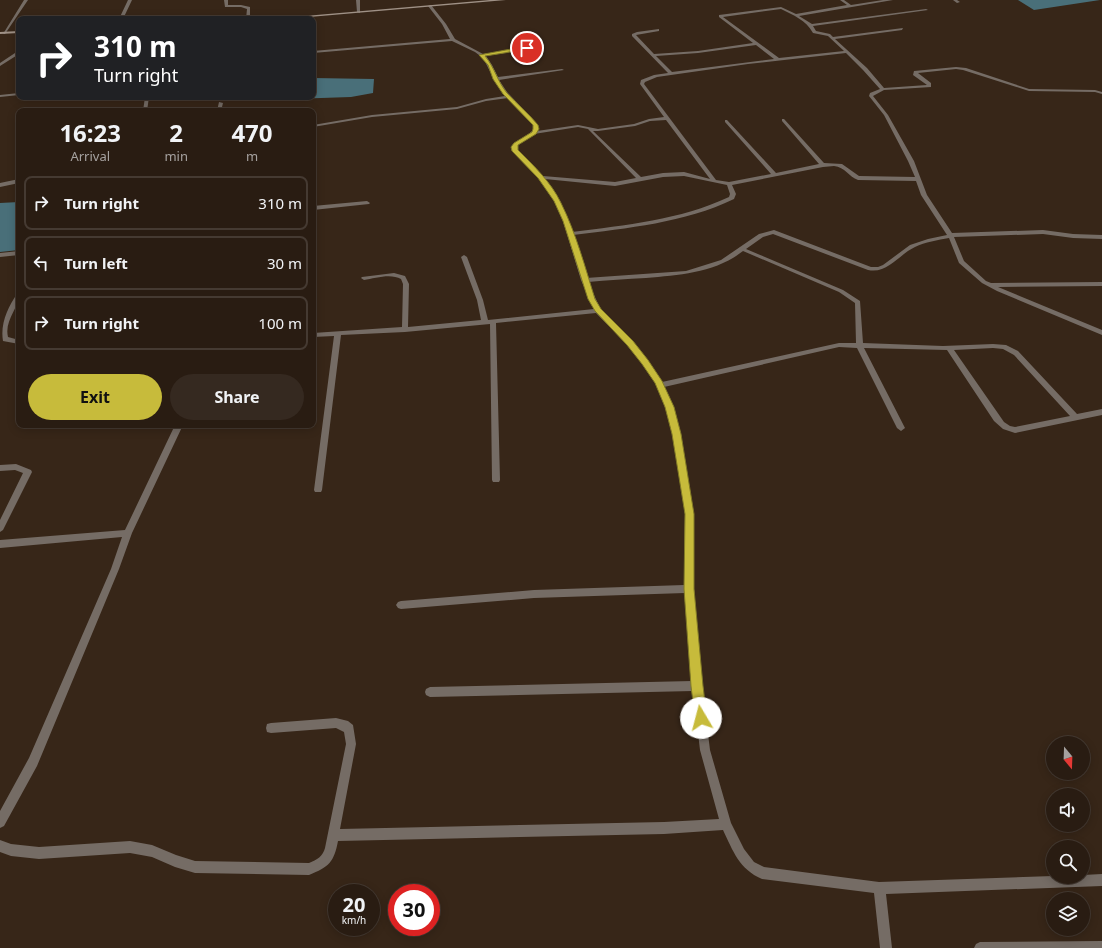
<!DOCTYPE html>
<style>
body{margin:0;font-family:"Noto Sans",sans-serif;background:#352920;color:#f1f3f6;height:100vh;display:flex;flex-direction:column;font-size:15px;white-space:nowrap}
*{box-sizing:border-box;margin:0}
p{font-size:13px;color:#a5a19f}
.icon{flex:none;width:22px;height:22px;fill:none;stroke:currentColor;stroke-width:2;stroke-linecap:round;stroke-linejoin:round}
.map{position:relative;flex:1;overflow:hidden}
.drawer{position:absolute;left:16px;top:108px;width:300px;height:320px;display:flex;flex-direction:column;background:#291c12;border-radius:8px;box-shadow:0 2px 10px #0003,0 0 0 1px #453a32}
.drawer>*{flex:none}
.banner{position:absolute;left:16px;top:16px;width:300px;height:84px;border-radius:8px;box-shadow:0 2px 10px #0003,0 0 0 1px #453a32;background:#202124;color:#fff;overflow:hidden}
.needle{width:26px;rotate:161deg}
.tools{position:absolute;left:1046px;top:736px;display:grid;gap:8px}
.tools a{display:grid;place-items:center;width:44px;height:44px;border-radius:50%;background:#291c12;box-shadow:0 2px 10px #0003,0 0 0 1px #453a32;font-size:20px}
.speed{position:absolute;left:328px;top:884px;display:flex;gap:8px;font-size:20px;font-weight:700;text-align:center}
.speed>*{display:grid;place-content:center;width:52px;height:52px;border-radius:50%;background:#291c12;box-shadow:0 2px 10px #0003,0 0 0 1px #453a32;line-height:1}
.speed small{font-size:10px;font-weight:400}
.speed .limit{border:6px solid #d22;background:#fff;color:#111}
.pin{position:absolute;display:grid;place-items:center;width:34px;height:34px;color:#fff;margin:-17px;border:2px solid #fff;border-radius:50%;box-shadow:0 1px 4px #0007}
.me{position:absolute;width:44px;margin:-22px;rotate:352deg;stroke-linejoin:round;filter:drop-shadow(0 0 3px #0008)}
.turn{display:flex;align-items:center;gap:14px;height:84px;padding:0 12px;font-size:18px}
.turn .icon{width:52px;height:52px;stroke-width:2.5}
.turn b{display:block;font-size:28px;line-height:34px}
.eta{display:flex;justify-content:space-evenly;align-items:center;height:68px;text-align:center}
.eta b{font-size:24px;font-weight:700;line-height:28px}
.action{display:flex;gap:8px;margin-top:auto;padding:8px 12px}
.action a{flex:1;height:46px;border-radius:24px;background:#c7bb3b;color:#111;font-size:16px;font-weight:700;line-height:46px;text-align:center}
.action a+a{background:#352920;color:#f1f3f6}
ul{padding:0;list-style:none}
li{display:flex;align-items:center;gap:12px;height:54px;margin:0 8px 6px;padding:0 4px;border:2px solid #453a32;border-radius:8px}
li div{flex:1}
li b{display:block;font-size:15px}
li em{font-style:normal}
.map>svg:first-child{display:block}
.water{fill:#496f79}
.lines{fill:none;stroke-linecap:round;stroke-linejoin:round}
.street{fill:#756c65;fill-rule:evenodd}
.secondary{fill:#9f9186;fill-rule:evenodd}
.route{fill:#c7bb3b;stroke:#817a26}
</style>
<div class="map">
<svg width="1102" height="948" viewBox="0 0 1102 948">
<rect width="100%" height="100%" fill="#372618"/>
<path class="water" d="M 1018,0 L 1100,0 L 1034,10 Z
M 313,78 L 374,79 L 373,93 L 351,97 L 261,100 L 254,97 L 313,97 Z
M 19,202 L 19,250 L 0,252 L 0,203 Z"/>
<g class="lines">
<path class="street" d="M 24,0 L 28,0 L 5,34 L 3,34 Z
M 128,0 L 132,0 L 123,19 L 119,19 Z
M 224,0 L 228,0 L 228,5 L 241,5 L 250,7 L 250,19 L 246,19 L 247,9 L 241,7 L 225,7 Z
M 356,0 L 360,0 L 360,13 L 357,12 Z
M 840,0 L 844,0 L 851,5 L 883,0 L 893,0 L 799,16 L 812,24 L 926,9 L 928,10 L 813,26 L 816,31 L 830,34 L 833,37 L 903,28 L 902,30 L 835,39 L 867,68 L 884,88 L 927,85 L 913,75 L 914,71 L 956,67 L 966,68 L 1029,89 L 1095,90 L 1102,92 L 1102,94 L 1095,92 L 1029,91 L 963,70 L 956,69 L 918,73 L 931,83 L 931,87 L 884,90 L 873,96 L 888,115 L 914,161 L 927,195 L 952,233 L 1043,230 L 1073,234 L 1102,235 L 1102,239 L 1073,238 L 1043,234 L 954,237 L 964,261 L 986,281 L 991,283 L 1102,282 L 1102,286 L 998,287 L 1102,330 L 1102,335 L 997,291 L 982,283 L 959,263 L 949,238 C 938,240 925,242 915,247 C 898,255 888,274 868,270 L 773,234 L 763,237 L 746,249 L 843,290 L 860,301 L 863,343 L 943,346 L 993,344 L 1006,345 L 1018,351 L 1077,414 L 1102,409 L 1102,415 L 1015,433 L 1003,429 L 994,421 L 947,350 L 864,348 L 905,428 L 901,431 L 897,428 L 857,348 L 839,347 L 664,387 L 673,407 L 681,434 L 693,514 L 694,589 L 702,686 L 710,750 L 731,823 L 744,849 L 754,862 L 764,867 L 879,882 L 1053,876 L 1053,877 L 1083,877 L 1083,875 L 1102,874 L 1102,886 L 886,894 L 892,948 L 880,948 L 874,893 L 762,879 C 739,869 733,851 723,830 L 664,834 L 338,841 C 334,862 329,867 309,875 L 195,873 L 175,867 L 152,857 L 130,853 L 39,859 L 11,856 L 0,852 L 0,840 L 11,844 L 39,847 L 130,841 L 152,845 L 176,855 L 195,861 L 309,863 C 317,860 323,856 325,848 L 346,744 L 344,732 L 336,728 L 271,733 L 267,732 L 266,728 L 267,724 L 271,723 L 336,718 L 348,721 L 353,725 L 356,744 L 340,829 L 664,822 L 719,819 L 700,750 L 693,691 L 430,697 L 426,695 L 425,692 L 426,689 L 430,687 L 692,681 L 685,593 L 534,598 L 401,609 L 398,608 L 396,605 L 398,602 L 401,601 L 534,590 L 684,585 L 685,514 L 673,434 L 665,407 L 656,383 L 643,364 L 628,345 L 596,313 L 496,323 L 500,480 L 499,482 L 493,482 L 492,480 L 490,324 L 405,332 L 341,335 L 322,490 L 321,492 L 315,492 L 314,490 L 334,336 L 313,337 L 313,333 L 402,327 L 403,284 L 401,279 C 391,273 375,278 364,280 L 361,278 L 362,277 L 394,273 L 405,276 L 409,284 L 408,327 L 481,320 L 477,300 L 461,257 L 464,255 L 467,257 L 483,300 L 488,320 L 594,309 L 581,280 L 563,221 L 554,201 L 539,178 L 512,151 L 511,147 C 518,139 527,137 534,129 L 533,125 L 508,98 L 486,101 L 457,109 L 372,117 L 313,127 L 313,125 L 372,115 L 457,107 L 486,99 L 505,96 L 494,79 L 483,58 L 475,52 L 452,41 L 313,53 L 313,51 L 450,39 L 442,24 L 428,6 L 431,5 L 446,24 L 455,39 L 483,54 L 544,45 L 543,47 L 486,56 L 492,65 L 498,77 L 562,69 L 564,70 L 499,80 L 507,92 L 537,124 L 538,129 L 537,131 L 578,125 L 598,129 L 634,124 L 649,119 L 664,117 L 640,84 L 641,80 L 654,75 L 668,73 L 632,36 L 632,34 L 637,32 L 659,29 L 659,31 L 636,35 L 654,54 L 698,51 L 753,43 L 719,17 L 719,15 L 781,7 L 796,14 L 847,5 ZM 781,9 C 793,15 806,20 813,33 L 828,36 L 844,51 L 779,58 L 723,17 ZM 756,45 L 774,59 L 672,72 L 656,56 L 698,53 ZM 846,53 L 863,70 L 880,89 L 870,93 L 869,96 L 884,115 L 908,161 L 915,177 L 859,176 L 842,164 L 824,163 L 784,119 L 782,119 L 782,121 L 819,164 L 776,173 L 727,120 L 725,120 L 725,122 L 771,174 L 729,182 L 716,180 L 644,84 L 645,82 L 657,77 L 748,64 ZM 666,120 L 710,179 L 684,172 L 663,173 L 641,177 L 593,131 L 598,131 L 635,126 L 650,121 ZM 578,127 L 588,129 L 636,178 L 615,182 L 543,176 L 517,151 L 517,147 L 518,145 L 534,134 ZM 834,166 C 845,167 849,177 858,180 L 916,181 L 921,195 L 947,235 L 928,239 L 910,245 L 883,265 L 878,267 L 871,267 L 774,230 L 759,234 L 721,260 L 686,271 L 586,278 L 573,235 C 628,228 684,223 734,199 L 736,194 L 732,185 L 823,167 ZM 684,176 L 727,185 L 730,194 L 729,197 C 680,220 626,225 572,232 L 560,201 L 545,179 L 615,186 L 663,177 ZM 743,251 L 839,292 L 855,303 L 856,343 L 839,343 L 662,382 L 647,360 L 632,341 L 601,310 L 588,282 C 607,280 627,279 646,278 C 680,275 715,273 743,251 ZM 993,348 L 1003,349 L 1014,355 L 1070,416 L 1015,427 L 1010,426 L 1004,422 L 954,350 Z
M 953,0 L 957,0 L 960,2 L 957,3 Z
M 18,51 L 19,51 L 19,54 L 0,66 L 0,63 Z
M 19,93 L 19,95 L 0,97 L 0,95 Z
M 145,97 L 149,97 L 147,111 L 143,111 Z
M 219,102 L 223,103 L 221,111 L 217,111 Z
M 19,179 L 19,183 L 0,187 L 0,183 Z
M 367,201 L 370,203 L 369,204 L 313,210 L 313,206 Z
M 19,251 L 19,255 L 0,257 L 0,253 Z
M 19,293 C 19,309 4,320 8,337 L 19,340 L 19,344 L 3,341 C 0,324 8,307 17,294 Z
M 175,425 L 183,425 L 132,533 L 119,569 L 37,766 L 4,826 L 0,828 L 0,811 L 29,758 L 111,569 L 122,537 L 0,548 L 0,540 L 125,530 Z
M 16,464 L 31,470 L 32,472 L 3,530 L 0,532 L 0,520 L 23,473 L 15,470 L 0,471 L 0,465 Z
M 1102,941 L 1102,948 L 974,948 L 976,944 L 980,942 Z"/>
<path class="secondary" d="M 490,0 L 506,0 L 286,19 L 270,19 Z
M 19,31 L 19,33 L 0,34 L 0,32 Z"/>
</g>
<path class="route" d="M 527,46 L 529,49 L 485,56 C 495,68 497,81 507,93 C 517,104 529,114 538,125 L 539,129 L 536,134 L 518,145 L 518,150 C 534,166 551,182 561,203 C 576,233 585,267 595,299 L 601,309 L 633,341 L 648,360 L 662,381 L 674,407 L 681,434 L 694,514 L 694,589 L 703,686 L 707,718 L 705,722 L 701,724 L 697,722 L 695,718 L 691,686 L 684,589 L 685,514 L 672,434 L 665,407 L 655,383 L 642,364 L 627,345 L 595,311 L 588,299 L 563,221 L 554,201 L 538,178 L 512,151 L 511,147 L 514,143 L 532,132 L 533,129 L 533,125 L 503,94 L 493,79 L 488,65 L 479,55 Z"/>
</svg>
<div class="tools">
<a><svg class="needle" viewBox="-14 -14 28 28"><path d="M0-13l5 13h-10z" fill="#e53935"/><path d="M0 13l5-13h-10z" fill="#a5a19f"/></svg></a>
<a><svg class="icon" aria-label="sound" viewBox="0 0 24 24"><path d="M4 9h4l5-4v14l-5-4H4zM17 9q2 3 0 6"/></svg></a>
<a><svg class="icon" aria-label="search" viewBox="0 0 24 24"><circle cx="10" cy="10" r="6"/><path d="M15 15l6 6"/></svg></a>
<a><svg class="icon" aria-label="layers" viewBox="0 0 24 24"><path d="M12 4l9 5-9 5-9-5zM3 14l9 5 9-5"/></svg></a>
</div>
<div class="speed"><div>20<small>km/h</small></div><div class="limit">30</div></div>
<div class="pin" style="left:527px;top:48px;background:#d93025"><svg class="icon" aria-label="arrive" viewBox="0 0 24 24"><path d="M6 21V4h12l-3 4 3 4H6"/></svg></div>
<svg class="me" style="left:701px;top:718px" viewBox="-20 -20 40 40"><circle r="19" fill="#fff"/><path d="M0-13L10 11 0 6-10 11z" fill="#c7bb3b"/></svg>
<div class="banner">
<div class="turn"><svg class="icon" aria-label="right" viewBox="0 0 24 24"><path d="M7 20v-9h11M14 6l5 5-5 5"/></svg><div><b>310 m</b>Turn right</div></div>
</div>
<section class="drawer">
<div class="eta">
<div><b>16:23</b><p>Arrival</p></div>
<div><b>2</b><p>min</p></div>
<div><b>470</b><p>m</p></div>
</div>
<ul>
<li><svg class="icon" aria-label="right" viewBox="0 0 24 24"><path d="M7 20v-9h11M14 6l5 5-5 5"/></svg><div><b>Turn right</b></div><em>310 m</em></li>
<li><svg class="icon" aria-label="left" viewBox="0 0 24 24"><path d="M17 20v-9H6M10 6l-5 5 5 5"/></svg><div><b>Turn left</b></div><em>30 m</em></li>
<li><svg class="icon" aria-label="right" viewBox="0 0 24 24"><path d="M7 20v-9h11M14 6l5 5-5 5"/></svg><div><b>Turn right</b></div><em>100 m</em></li>
</ul>
<div class="action"><a>Exit</a><a>Share</a></div>
</section>
</div>
